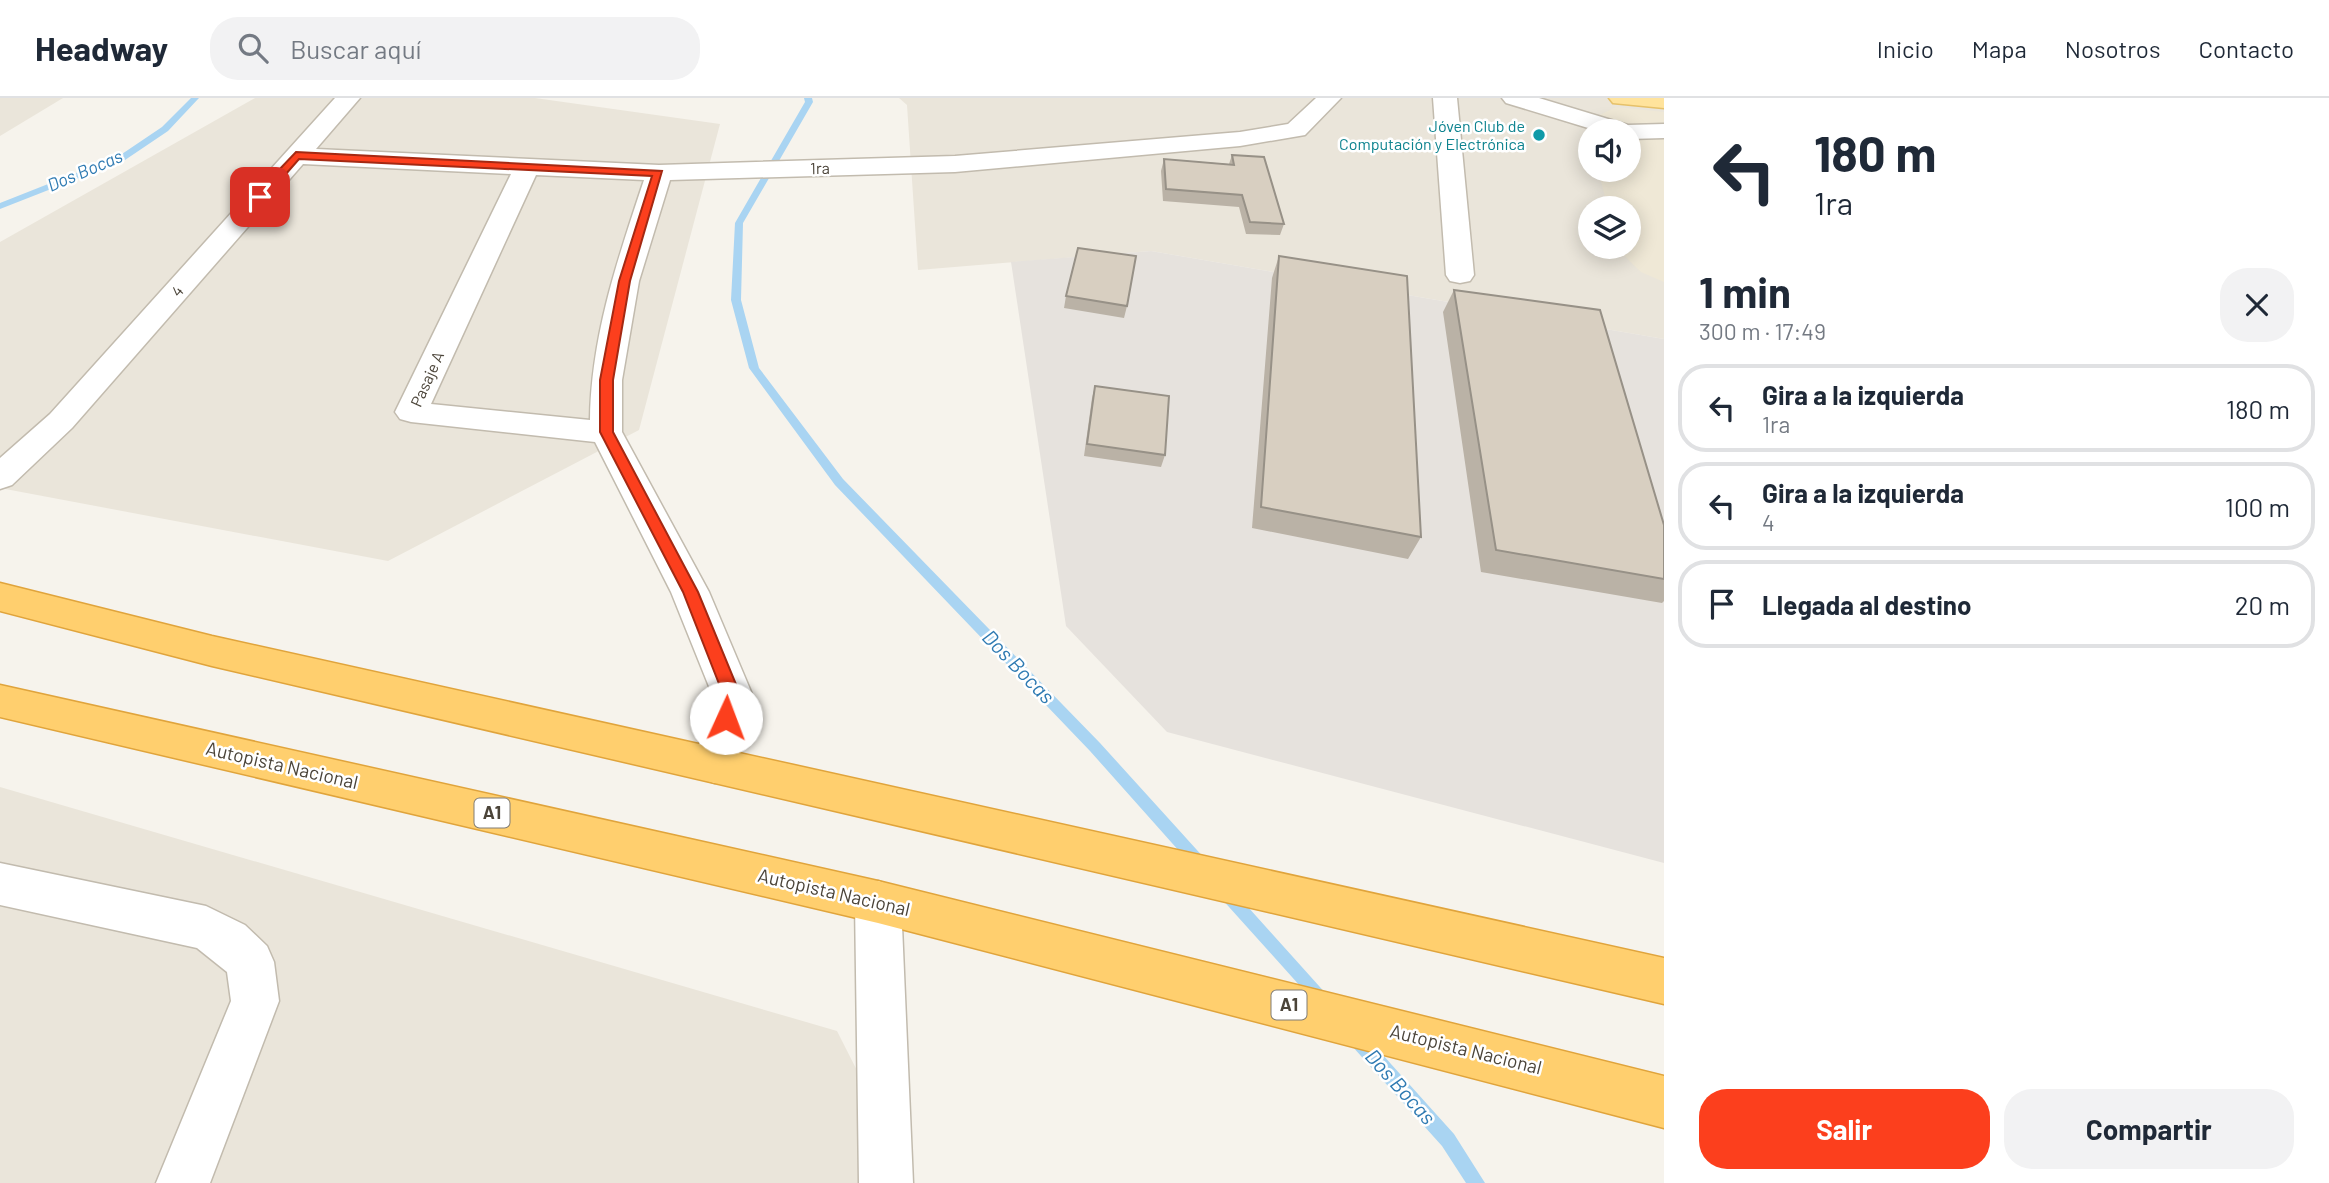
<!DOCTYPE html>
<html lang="es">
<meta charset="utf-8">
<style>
body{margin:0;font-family:Barlow,sans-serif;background:#f2f2f3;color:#1f2937;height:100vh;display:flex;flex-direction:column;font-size:26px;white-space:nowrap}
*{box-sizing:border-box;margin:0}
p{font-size:23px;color:#747a83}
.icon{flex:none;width:38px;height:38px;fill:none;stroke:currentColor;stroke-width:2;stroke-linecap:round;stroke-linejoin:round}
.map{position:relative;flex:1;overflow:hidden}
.details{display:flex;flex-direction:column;background:#fff;width:665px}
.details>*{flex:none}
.top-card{background:#fff;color:#1f2937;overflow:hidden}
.buttons{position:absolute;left:1578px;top:21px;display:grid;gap:14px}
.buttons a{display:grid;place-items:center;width:63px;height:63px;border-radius:50%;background:#fff;box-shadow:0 4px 18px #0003;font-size:35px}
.pin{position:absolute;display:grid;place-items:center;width:60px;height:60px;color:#fff;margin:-30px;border-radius:14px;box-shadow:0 4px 10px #0006}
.me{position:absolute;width:77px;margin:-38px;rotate:2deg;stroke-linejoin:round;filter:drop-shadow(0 0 5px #0008)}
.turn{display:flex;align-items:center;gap:24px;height:147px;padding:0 35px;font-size:32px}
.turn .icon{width:91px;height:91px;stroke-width:2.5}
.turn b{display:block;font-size:49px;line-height:60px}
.round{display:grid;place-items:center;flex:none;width:74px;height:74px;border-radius:28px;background:#f2f2f3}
.overview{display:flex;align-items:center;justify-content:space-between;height:119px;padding:0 35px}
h1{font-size:42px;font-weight:700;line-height:52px}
.action{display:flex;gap:14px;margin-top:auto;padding:14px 35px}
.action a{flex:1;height:80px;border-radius:28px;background:#fc3f1d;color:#fff;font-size:28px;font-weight:700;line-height:80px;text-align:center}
.action a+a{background:#f2f2f3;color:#1f2937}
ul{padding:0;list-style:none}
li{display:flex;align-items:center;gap:21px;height:88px;margin:0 14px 10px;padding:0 21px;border:4px solid #e0e1e3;border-radius:28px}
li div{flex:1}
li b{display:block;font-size:26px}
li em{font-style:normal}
header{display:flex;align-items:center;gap:42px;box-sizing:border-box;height:98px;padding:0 35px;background:#fff;border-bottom:2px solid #e0e1e3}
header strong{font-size:33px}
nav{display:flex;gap:38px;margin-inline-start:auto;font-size:24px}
.search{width:490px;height:63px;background:#f2f2f3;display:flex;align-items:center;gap:18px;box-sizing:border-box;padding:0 24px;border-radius:28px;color:#747a83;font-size:26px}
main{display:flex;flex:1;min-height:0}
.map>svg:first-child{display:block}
.residential{fill:#eae5da;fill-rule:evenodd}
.industrial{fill:#e6e2dd}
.education{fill:#efe8d6}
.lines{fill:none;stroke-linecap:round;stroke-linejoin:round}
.stream{fill:#a9d4f2;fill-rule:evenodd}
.minor-casing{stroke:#c2bbae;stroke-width:3}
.major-casing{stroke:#e6c16a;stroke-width:3}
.highway-casing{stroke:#e0a43c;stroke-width:3}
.minor{fill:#fff;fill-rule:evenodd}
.major{fill:#ffe39c;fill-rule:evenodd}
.highway{fill:#ffcf6e;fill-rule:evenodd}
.wall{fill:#bab2a6}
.building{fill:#d8cfc1;stroke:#979187;stroke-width:2}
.route{fill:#fc3f1d;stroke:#a42913;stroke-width:2}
.culture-dot{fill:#0f9aa8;stroke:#fff;stroke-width:2.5}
.labels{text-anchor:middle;stroke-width:5;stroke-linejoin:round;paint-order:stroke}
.far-culture-label{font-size:16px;fill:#0d838f;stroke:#fff;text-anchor:end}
.far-street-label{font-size:16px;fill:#4b4439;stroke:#fff}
.far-water-label{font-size:18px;font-style:italic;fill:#2e7ab2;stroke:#fff}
.shield{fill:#fff;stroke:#817c74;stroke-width:2}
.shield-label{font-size:18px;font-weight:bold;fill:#4b4439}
.street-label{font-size:19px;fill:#4b4439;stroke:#fff}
.water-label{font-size:21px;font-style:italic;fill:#2e7ab2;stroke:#fff}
</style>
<header>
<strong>Headway</strong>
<div class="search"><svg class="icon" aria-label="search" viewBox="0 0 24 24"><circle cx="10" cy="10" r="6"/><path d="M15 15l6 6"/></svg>Buscar aquí</div>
<nav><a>Inicio</a><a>Mapa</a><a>Nosotros</a><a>Contacto</a></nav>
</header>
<main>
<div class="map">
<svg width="1664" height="1085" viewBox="0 0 1664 1085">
<rect width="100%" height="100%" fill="#f6f3ec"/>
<path class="residential" d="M 0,0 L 63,0 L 0,38 Z
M 255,0 L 535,0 L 720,26 L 639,332 L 388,463 L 0,390 L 0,144 Z
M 899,0 L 1664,0 L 1664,241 L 1151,153 L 918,172 L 907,7 ZM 1591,33 L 1629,33 L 1629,72 L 1591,72 ZM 1591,110 L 1629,110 L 1629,149 L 1591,149 Z
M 0,689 L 837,933 L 914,1085 L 0,1085 Z"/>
<path class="industrial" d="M 1151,153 L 1664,241 L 1664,765 L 1167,634 L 1066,528 L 1011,164 Z"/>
<path class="education" d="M 1616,9 L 1664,14 L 1664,184 L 1641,174 L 1619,153 L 1618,149 L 1629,149 L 1629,110 L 1608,110 L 1598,72 L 1629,72 L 1629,33 L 1591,33 L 1591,41 L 1586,24 Z"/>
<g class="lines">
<path class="stream" d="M 191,0 L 199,0 L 168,33 L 125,62 L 0,111 L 0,105 L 119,58 L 162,29 Z
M 804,0 L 812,0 L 813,4 L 743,125 L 741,202 L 759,270 L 843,381 L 1100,645 L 1206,762 L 1208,767 L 1206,772 L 1201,773 L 1196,772 L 1090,653 L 835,387 L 749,270 L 731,202 L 735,125 L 805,4 Z
M 1225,787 L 1230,789 L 1328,898 L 1331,903 L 1328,908 L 1323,911 L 1318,908 L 1220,799 L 1218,794 L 1220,789 Z
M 1358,934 L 1364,936 L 1454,1036 L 1485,1085 L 1466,1085 L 1442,1048 L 1352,948 L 1350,942 L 1352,936 Z"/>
<g class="minor-casing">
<path id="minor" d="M 335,0 L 360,0 L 316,51 L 659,67 L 955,58 L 1240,34 L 1288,26 L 1316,0 L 1341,0 L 1305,37 L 1240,48 L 955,74 L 670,82 L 639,183 L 622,282 L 622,334 L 709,494 L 752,596 L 736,667 L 730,680 L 715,685 L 700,680 L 694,667 L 712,596 L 671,494 L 595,344 L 411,324 L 400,321 L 395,314 L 511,76 L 303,66 L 72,330 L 12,387 L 0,391 L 0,360 L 50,316 ZM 536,77 L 644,82 C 618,160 591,238 590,322 L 431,306 Z
M 1433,0 L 1457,0 L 1474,177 L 1470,183 L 1460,185 L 1450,183 L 1446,177 Z
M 1502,0 L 1539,0 L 1628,27 L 1664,26 L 1664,40 L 1629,41 L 1629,33 L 1598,33 L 1506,5 Z
M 0,765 L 206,808 L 245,827 L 267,848 L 274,864 L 279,903 L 210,1085 L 156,1085 L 231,903 L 227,874 L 197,850 L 0,807 Z
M 878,783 L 894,789 L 901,804 L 913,1085 L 859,1085 L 855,804 L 862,789 Z"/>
</g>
<g class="major-casing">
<path id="major" d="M 1609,0 L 1664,0 L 1664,10 L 1613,5 Z"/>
</g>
<g class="highway-casing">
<path id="highway" d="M 0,485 L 212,538 L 1664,860 L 1664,906 L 212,568 L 0,513 Z
M 0,587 L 878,783 L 1664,978 L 1664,1030 L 878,825 L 0,619 Z"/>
</g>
<use href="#minor" class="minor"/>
<use href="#major" class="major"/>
<use href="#highway" class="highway"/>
</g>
<path class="wall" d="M 1232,57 L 1284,126 L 1280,137 L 1246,136 L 1239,109 L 1163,103 L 1161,73 L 1164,61 L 1229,66 Z
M 1279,158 L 1421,439 L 1408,461 L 1252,430 L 1272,180 Z
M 1454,192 L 1664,427 L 1664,503 L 1662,505 L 1481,474 L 1443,214 Z
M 1066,198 L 1127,208 L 1124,220 L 1064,210 Z
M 1095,288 L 1165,357 L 1161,369 L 1084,358 L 1092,300 Z"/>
<path class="building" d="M 1232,57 L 1264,59 L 1284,126 L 1250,124 L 1242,97 L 1166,91 L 1164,61 L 1234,67 Z
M 1078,150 L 1136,158 L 1127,208 L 1066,198 Z
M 1279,158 L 1407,178 L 1421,439 L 1261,409 Z
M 1454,192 L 1600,212 L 1664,427 L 1664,481 L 1496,452 Z
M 1095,288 L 1169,298 L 1165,357 L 1087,346 Z"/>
<path class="route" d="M 296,54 L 662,73 L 630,183 L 613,282 L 613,334 L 698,494 L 740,596 L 732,625 L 726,627 L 718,620 L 723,596 L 683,494 L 600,334 L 600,282 L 619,183 L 652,78 L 299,61 L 264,101 L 256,101 L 256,96 Z"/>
<circle class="culture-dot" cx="1539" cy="37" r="7"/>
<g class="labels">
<g class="far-culture-label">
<text x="1525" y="34">Jóven Club de<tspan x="1525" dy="18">Computación y Electrónica</tspan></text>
</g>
<g class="far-street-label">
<text transform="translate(820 70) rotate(-1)" y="6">1ra</text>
<text transform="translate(177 193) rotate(-49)" y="6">4</text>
<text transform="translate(427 281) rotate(-66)" y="6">Pasaje A</text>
</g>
<g class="far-water-label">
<text transform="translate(85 73) rotate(-23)" y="6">Dos Bocas</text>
</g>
<g class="shield">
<rect x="474.5" y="700.5" width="35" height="29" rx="5"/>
<rect x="1271.5" y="892.5" width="35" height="29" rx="5"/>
</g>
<g class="shield-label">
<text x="492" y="721">A1</text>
<text x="1289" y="913">A1</text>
</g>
<g class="street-label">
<text transform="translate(282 667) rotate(13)" y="7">Autopista Nacional</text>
<text transform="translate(834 794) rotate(13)" y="7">Autopista Nacional</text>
<text transform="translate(1466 951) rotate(14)" y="7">Autopista Nacional</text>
</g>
<g class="water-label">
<text transform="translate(1018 569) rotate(46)" y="7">Dos Bocas</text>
<text transform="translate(1400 989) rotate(48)" y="7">Dos Bocas</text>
</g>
</g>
</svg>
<div class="buttons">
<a><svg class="icon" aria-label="sound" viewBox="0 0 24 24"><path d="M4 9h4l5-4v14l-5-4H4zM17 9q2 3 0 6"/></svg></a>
<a><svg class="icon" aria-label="layers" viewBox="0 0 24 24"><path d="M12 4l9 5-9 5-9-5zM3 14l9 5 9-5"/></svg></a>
</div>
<div class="pin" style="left:260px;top:99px;background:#d93025"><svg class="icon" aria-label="arrive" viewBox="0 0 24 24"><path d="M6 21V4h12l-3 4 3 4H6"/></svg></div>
<svg class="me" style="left:726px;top:620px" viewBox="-20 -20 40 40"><circle r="19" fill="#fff"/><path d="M0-13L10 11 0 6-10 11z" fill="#fc3f1d"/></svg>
</div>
<section class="details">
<div class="top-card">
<div class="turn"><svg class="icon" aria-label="left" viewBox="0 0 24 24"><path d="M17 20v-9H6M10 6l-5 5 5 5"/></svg><div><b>180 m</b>1ra</div></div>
</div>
<div class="overview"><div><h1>1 min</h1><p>300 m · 17:49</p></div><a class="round"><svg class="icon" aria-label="close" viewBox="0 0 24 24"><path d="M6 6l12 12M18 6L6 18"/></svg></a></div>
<ul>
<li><svg class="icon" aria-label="left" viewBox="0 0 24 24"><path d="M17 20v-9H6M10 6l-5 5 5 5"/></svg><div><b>Gira a la izquierda</b><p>1ra</p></div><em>180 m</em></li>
<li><svg class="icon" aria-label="left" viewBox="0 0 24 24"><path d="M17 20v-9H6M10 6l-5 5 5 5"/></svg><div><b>Gira a la izquierda</b><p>4</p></div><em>100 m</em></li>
<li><svg class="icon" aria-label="arrive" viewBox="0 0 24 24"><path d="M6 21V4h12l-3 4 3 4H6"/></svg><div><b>Llegada al destino</b></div><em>20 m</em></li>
</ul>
<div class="action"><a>Salir</a><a>Compartir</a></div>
</section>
</main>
